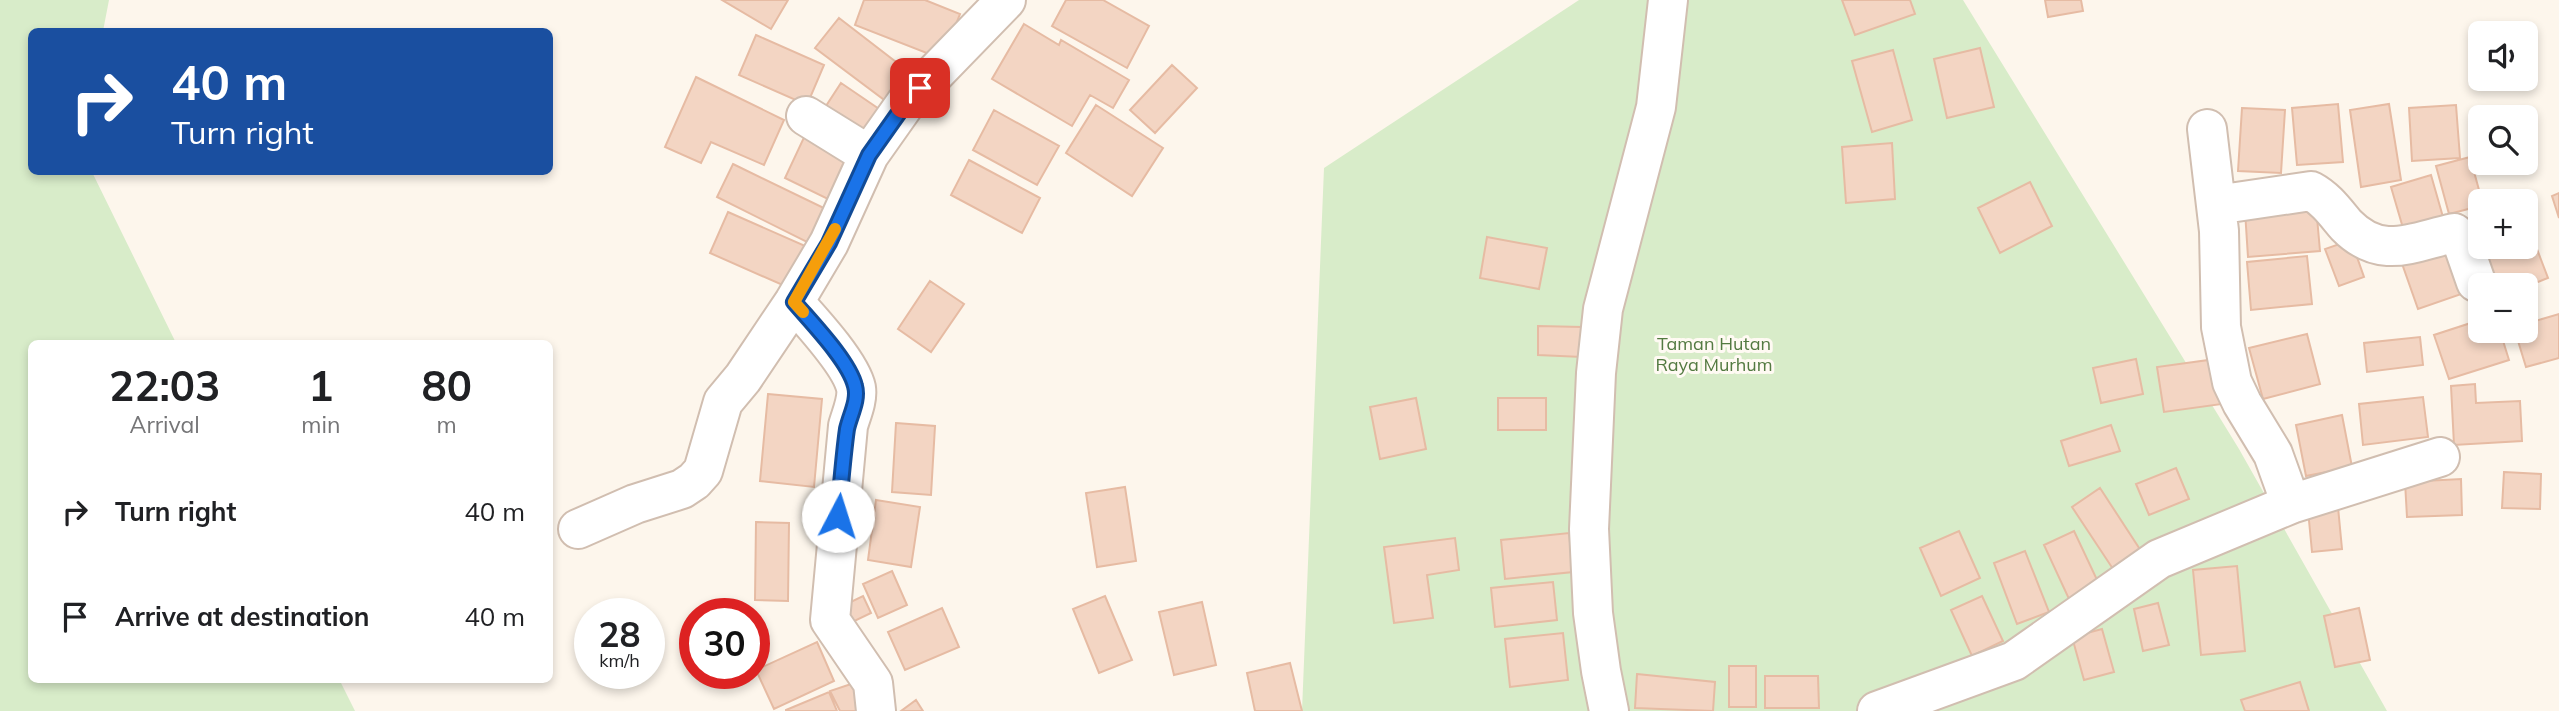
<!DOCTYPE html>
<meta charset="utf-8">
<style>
body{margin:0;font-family:Mulish,sans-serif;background:#f2f2f2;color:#202124;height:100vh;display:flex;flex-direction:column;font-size:26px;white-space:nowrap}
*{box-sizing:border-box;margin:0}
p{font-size:23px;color:#757577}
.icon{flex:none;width:38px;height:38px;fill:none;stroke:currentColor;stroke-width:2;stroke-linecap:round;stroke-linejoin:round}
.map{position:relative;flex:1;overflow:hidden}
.details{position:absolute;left:28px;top:340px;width:525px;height:343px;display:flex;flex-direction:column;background:#fff;border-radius:10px;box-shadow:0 4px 10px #0003}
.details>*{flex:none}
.top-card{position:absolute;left:28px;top:28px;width:525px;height:147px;border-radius:10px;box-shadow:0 4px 10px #0003;background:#1a4fa0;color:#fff;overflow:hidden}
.fabs{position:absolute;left:2468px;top:21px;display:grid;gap:14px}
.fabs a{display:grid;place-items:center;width:70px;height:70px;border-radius:10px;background:#fff;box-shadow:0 4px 10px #0003;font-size:35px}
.speed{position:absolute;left:574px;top:598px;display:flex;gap:14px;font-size:35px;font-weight:700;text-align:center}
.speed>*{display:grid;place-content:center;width:91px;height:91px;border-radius:50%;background:#fff;box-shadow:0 4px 10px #0003;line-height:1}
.speed small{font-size:18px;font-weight:400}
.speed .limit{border:10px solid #d22;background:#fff;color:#111}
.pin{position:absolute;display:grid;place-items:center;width:60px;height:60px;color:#fff;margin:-30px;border-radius:14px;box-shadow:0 4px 10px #0006}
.me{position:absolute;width:77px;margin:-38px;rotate:5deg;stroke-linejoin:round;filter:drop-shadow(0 0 5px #0008)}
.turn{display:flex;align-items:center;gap:24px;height:147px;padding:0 28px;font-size:32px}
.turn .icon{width:91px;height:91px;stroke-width:2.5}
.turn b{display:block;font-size:49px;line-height:60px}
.eta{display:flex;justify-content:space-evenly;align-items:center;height:119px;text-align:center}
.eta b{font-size:42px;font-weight:700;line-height:49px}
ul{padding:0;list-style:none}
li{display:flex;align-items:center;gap:21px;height:105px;padding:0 28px}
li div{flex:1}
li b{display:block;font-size:26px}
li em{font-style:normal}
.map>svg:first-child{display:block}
.green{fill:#d8ecc9}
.building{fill:#f3d5c3;stroke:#e6bba3;stroke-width:2}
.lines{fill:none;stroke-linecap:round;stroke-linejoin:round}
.minor-casing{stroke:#d1beb0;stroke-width:42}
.minor{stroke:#fff;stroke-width:38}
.route-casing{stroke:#114b97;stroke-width:18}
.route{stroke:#1a73e8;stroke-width:12}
.slow{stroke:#f59e0b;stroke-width:12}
.labels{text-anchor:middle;stroke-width:6;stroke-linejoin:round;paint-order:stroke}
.park-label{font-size:18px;fill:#537a41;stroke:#fffaf3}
</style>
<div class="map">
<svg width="2559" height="711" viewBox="0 0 2559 711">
<rect width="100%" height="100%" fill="#fdf6ec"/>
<path class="green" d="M 0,0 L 109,0 L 103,31 L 32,32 L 32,172 L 92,172 L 176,343 L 32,343 L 32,679 L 339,679 L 355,711 L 0,711 Z
M 1579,0 L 1963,0 L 2239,449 L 2387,711 L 1302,711 L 1324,168 Z"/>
<path class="building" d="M 722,0 L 788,0 L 771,29 Z
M 864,0 L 925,0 L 960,14 L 942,59 L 855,25 Z
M 1066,0 L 1103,0 L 1149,26 L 1127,68 L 1052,26 Z
M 1842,0 L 1910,0 L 1915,14 L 1855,35 Z
M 2045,0 L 2081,0 L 2083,11 L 2048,17 Z
M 839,18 L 909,72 L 887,102 L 815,48 Z
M 1024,24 L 1059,45 L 1061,40 L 1129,80 L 1113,108 L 1090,95 L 1072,126 L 992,79 Z
M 756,35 L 824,65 L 807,105 L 739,75 Z
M 1980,48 L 1994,107 L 1947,118 L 1934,59 Z
M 1893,50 L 1912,120 L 1872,132 L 1852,61 Z
M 1172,65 L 1197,88 L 1155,133 L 1130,110 Z
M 696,77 L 784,120 L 764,165 L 711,142 L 701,163 L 665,147 Z
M 841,83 L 885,113 L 868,139 L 824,109 Z
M 2338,104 L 2343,162 L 2297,165 L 2292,108 Z
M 2389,104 L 2401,180 L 2361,187 L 2350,110 Z
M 1096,105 L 1163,148 L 1132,196 L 1066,153 Z
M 2456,105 L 2460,158 L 2412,161 L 2409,108 Z
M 2242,108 L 2285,110 L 2281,173 L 2238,171 Z
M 994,110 L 1059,146 L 1037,185 L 973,150 Z
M 807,131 L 857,156 L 834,202 L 785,178 Z
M 1892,143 L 1895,199 L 1846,203 L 1842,147 Z
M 2470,157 L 2482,201 L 2480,201 L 2480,206 L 2449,214 L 2436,166 Z
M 969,160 L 1040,198 L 1022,233 L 951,195 Z
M 733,164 L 830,211 L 813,245 L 717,197 Z
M 2431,175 L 2443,217 L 2403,228 L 2391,187 Z
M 2030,182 L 2052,226 L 2000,253 L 1978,208 Z
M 2559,193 L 2559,218 L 2552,196 Z
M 2316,206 L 2320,251 L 2248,257 L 2245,211 Z
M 728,212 L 812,249 L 794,290 L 710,253 Z
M 2529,228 L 2548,278 L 2525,287 L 2491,285 L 2480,247 L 2525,247 L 2525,230 Z
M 2454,236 L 2473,290 L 2418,309 L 2399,255 Z
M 1487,237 L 1547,248 L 1539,289 L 1480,278 Z
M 2351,240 L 2364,277 L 2339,286 L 2325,249 Z
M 2307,256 L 2312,304 L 2251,310 L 2247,262 Z
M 930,281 L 964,304 L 931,352 L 898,329 Z
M 2559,314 L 2559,358 L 2526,367 L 2515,331 L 2525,331 L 2525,324 Z
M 2480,320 L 2480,331 L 2500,331 L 2509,360 L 2449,379 L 2434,335 Z
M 1538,326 L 1582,327 L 1582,357 L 1538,355 Z
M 2307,334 L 2320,384 L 2263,399 L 2249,348 Z
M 2420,337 L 2423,365 L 2367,372 L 2364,343 Z
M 2136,359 L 2143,394 L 2101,403 L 2093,368 Z
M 2216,359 L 2222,404 L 2164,412 L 2157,367 Z
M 2475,384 L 2476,403 L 2520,401 L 2522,441 L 2454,445 L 2451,386 Z
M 768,394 L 822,399 L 814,487 L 760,481 Z
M 2423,397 L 2428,437 L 2363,445 L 2359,404 Z
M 1416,398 L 1426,449 L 1380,459 L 1370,407 Z
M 1498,398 L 1546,398 L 1546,430 L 1498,430 Z
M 2342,415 L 2352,467 L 2306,476 L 2296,425 Z
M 896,423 L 935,426 L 931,495 L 892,492 Z
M 2111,425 L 2120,451 L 2069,466 L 2061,441 Z
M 2176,468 L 2189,499 L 2149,515 L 2136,484 Z
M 2504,472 L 2541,474 L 2540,509 L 2502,508 Z
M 2461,479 L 2462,515 L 2407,517 L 2405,482 Z
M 1125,487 L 1136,561 L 1097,567 L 1086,493 Z
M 2100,488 L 2143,554 L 2115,572 L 2072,507 Z
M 876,500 L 920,507 L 911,567 L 868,560 Z
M 2338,507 L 2342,549 L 2312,552 L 2308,510 Z
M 756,522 L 789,523 L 788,601 L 755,600 Z
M 1959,531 L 1980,578 L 1941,596 L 1920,548 Z
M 2074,531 L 2099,584 L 2069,599 L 2044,545 Z
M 1569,533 L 1573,572 L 1505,579 L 1501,540 Z
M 1455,538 L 1459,570 L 1427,575 L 1433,618 L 1394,623 L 1384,547 Z
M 2025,551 L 2049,612 L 2017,624 L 1994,563 Z
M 2237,566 L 2245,651 L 2201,655 L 2193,570 Z
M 892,571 L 907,605 L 878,618 L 863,584 Z
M 1553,582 L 1557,620 L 1495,627 L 1491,588 Z
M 863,596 L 871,613 L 842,627 L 834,610 Z
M 1105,596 L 1132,660 L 1099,673 L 1073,609 Z
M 1982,596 L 2003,641 L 1972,656 L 1951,610 Z
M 1202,602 L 1216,665 L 1174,675 L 1159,612 Z
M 2158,603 L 2169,645 L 2143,651 L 2134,609 Z
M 942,608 L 959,647 L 905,670 L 888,632 Z
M 2359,608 L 2370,660 L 2335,667 L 2324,616 Z
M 2102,629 L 2114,672 L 2084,680 L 2072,637 Z
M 1563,633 L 1568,680 L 1510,687 L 1505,639 Z
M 817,642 L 834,681 L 774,709 L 756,670 Z
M 1290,663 L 1302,711 L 1255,711 L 1247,673 Z
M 1729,666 L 1756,666 L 1756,707 L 1729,707 Z
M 1637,674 L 1715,682 L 1713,711 L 1635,708 Z
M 1765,676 L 1818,676 L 1819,708 L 1765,708 Z
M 857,682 L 870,711 L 840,711 L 830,691 Z
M 2300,682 L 2309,711 L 2245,711 L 2241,700 Z
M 829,692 L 837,711 L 786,711 L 786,710 Z
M 916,700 L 923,711 L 901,711 Z"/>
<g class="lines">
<g class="minor-casing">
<path id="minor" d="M 806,116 L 869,155
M 2207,129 L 2219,231 L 2221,327 L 2232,382 L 2242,403 L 2273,454 L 2291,504
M 2216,205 L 2311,191 C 2326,199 2335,212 2346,225 C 2381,261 2412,242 2454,233 L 2461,239 L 2476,282
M 794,302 C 811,321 851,364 856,388 C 858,400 851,415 848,426 L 830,620 L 873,683 L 876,711
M 578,529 L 635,504 L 682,489 L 694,481 L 703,471 L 723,402 L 743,378 L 794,302 L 829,243 L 869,155 L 905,104 L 1006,0
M 1609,711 L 1601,671 L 1593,613 L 1589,529 L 1596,373 L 1603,309 L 1656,107 L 1668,0
M 1877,711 L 2014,661 L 2159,559 L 2291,504 L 2440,457"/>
</g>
<use href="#minor" class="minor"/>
</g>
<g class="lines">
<g class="route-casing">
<path id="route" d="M 838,516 C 841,487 843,457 847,429 C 850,415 859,400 855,386 C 849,361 811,322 794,302 L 829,243 L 869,155 L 905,104 L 920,88"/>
</g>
<use href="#route" class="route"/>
<path class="slow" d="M 803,312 L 794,302 L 835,229"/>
</g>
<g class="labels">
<g class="park-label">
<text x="1714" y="350">Taman Hutan<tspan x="1714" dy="21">Raya Murhum</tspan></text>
</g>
</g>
</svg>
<div class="fabs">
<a><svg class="icon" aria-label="sound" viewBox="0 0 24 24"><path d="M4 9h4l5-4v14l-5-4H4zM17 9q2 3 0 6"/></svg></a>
<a><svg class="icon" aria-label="search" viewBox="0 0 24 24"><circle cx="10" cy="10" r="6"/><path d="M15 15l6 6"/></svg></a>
<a>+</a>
<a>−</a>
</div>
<div class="speed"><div>28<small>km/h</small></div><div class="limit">30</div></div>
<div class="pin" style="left:920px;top:88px;background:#d93025"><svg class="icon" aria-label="arrive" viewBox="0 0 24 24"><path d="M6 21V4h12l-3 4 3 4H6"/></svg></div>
<svg class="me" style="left:838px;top:516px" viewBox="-20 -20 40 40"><circle r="19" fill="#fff"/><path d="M0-13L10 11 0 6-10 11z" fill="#1a73e8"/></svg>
<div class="top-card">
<div class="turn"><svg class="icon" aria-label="right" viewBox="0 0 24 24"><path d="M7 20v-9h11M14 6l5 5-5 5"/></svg><div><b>40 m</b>Turn right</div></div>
</div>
<section class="details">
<div class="eta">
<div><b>22:03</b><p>Arrival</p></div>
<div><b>1</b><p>min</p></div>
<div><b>80</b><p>m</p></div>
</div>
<ul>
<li><svg class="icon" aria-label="right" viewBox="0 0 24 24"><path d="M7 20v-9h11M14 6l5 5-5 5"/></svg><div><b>Turn right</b></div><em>40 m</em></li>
<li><svg class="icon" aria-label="arrive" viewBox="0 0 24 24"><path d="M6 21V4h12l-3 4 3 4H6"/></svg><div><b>Arrive at destination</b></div><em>40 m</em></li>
</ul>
</section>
</div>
